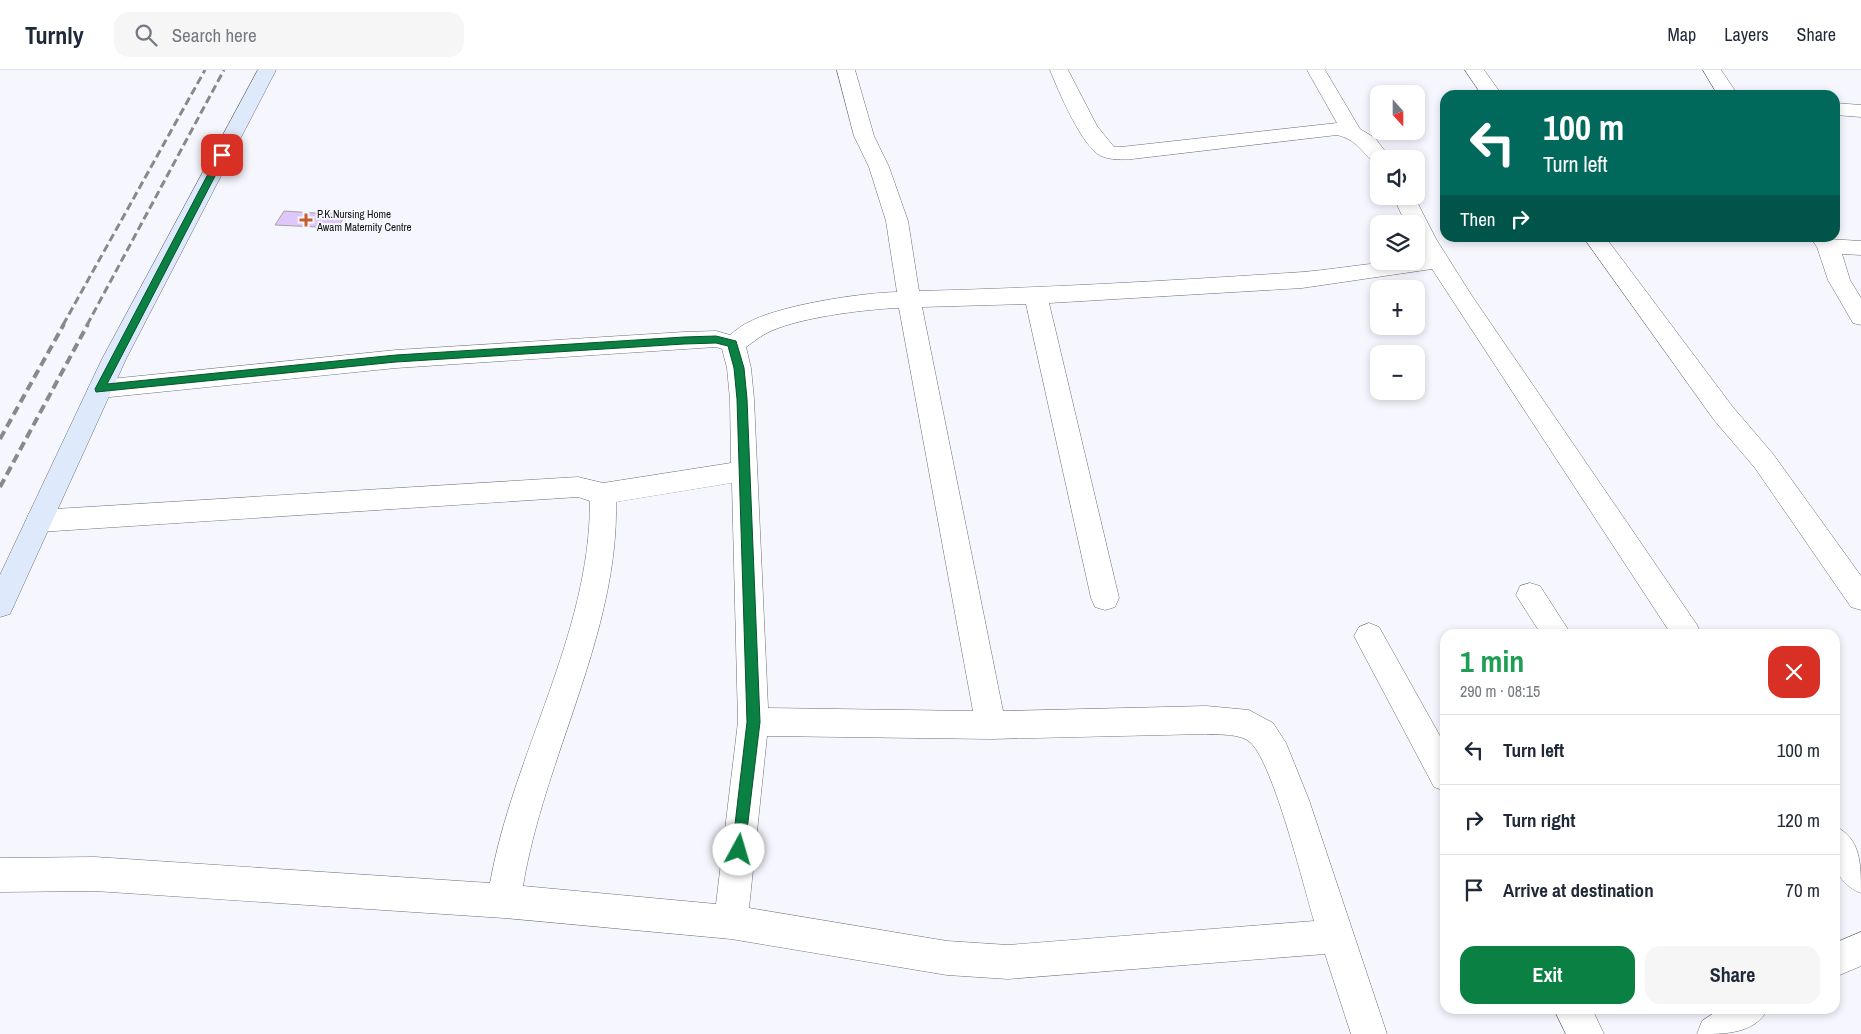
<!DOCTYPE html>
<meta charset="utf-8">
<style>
body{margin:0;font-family:"Archivo Narrow",sans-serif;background:#f6f6f7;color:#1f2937;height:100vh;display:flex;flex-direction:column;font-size:19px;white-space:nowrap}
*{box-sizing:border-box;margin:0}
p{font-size:16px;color:#747a83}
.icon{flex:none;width:28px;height:28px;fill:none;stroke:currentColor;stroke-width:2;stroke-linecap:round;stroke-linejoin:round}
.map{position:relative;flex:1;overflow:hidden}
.sheet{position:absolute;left:1440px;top:559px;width:400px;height:385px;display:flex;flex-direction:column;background:#fff;border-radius:15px;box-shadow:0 2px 8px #0003}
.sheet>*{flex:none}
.top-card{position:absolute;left:1440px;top:20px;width:400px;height:152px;border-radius:15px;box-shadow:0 2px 8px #0003;background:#00695c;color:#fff;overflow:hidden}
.needle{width:32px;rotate:159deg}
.controls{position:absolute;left:1370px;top:15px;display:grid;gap:10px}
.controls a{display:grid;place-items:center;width:55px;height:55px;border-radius:10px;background:#fff;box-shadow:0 2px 8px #0003;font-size:25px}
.pin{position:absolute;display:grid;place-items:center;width:42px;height:42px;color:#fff;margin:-21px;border-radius:10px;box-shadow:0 2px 8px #0006}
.me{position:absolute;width:55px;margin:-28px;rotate:6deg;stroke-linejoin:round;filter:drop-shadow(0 0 4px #0008)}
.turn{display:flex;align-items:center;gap:18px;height:105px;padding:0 20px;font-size:22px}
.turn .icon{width:65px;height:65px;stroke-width:2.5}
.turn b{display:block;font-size:35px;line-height:42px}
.then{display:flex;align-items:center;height:48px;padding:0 20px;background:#0003;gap:10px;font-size:19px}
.round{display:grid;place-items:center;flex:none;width:52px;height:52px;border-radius:15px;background:#f6f6f7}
.summary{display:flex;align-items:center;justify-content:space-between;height:85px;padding:0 20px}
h1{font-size:30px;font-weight:800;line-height:38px;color:#1e9e55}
.button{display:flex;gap:10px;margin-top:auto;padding:10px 20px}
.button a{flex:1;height:58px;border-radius:15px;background:#0b8043;color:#fff;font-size:20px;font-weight:800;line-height:58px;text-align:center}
.button a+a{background:#f6f6f7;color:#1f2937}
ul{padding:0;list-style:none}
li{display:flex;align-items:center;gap:15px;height:70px;padding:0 20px;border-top:1px solid #e0e1e3}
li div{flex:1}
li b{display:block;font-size:19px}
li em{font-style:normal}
header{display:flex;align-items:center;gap:30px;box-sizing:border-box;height:70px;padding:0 25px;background:#fff;border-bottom:1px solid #e0e1e3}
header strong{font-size:24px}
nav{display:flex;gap:28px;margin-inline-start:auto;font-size:18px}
.search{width:350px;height:45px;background:#f6f6f7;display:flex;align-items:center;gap:12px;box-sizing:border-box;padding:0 18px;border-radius:15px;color:#747a83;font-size:19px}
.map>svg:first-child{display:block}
.building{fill:#e0c7fa;stroke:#a7a3ab}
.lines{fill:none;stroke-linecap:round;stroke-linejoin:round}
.street-casing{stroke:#6d6e76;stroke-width:1}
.secondary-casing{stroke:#6d6e76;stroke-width:1}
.street{fill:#fff;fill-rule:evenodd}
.secondary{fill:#deeafc;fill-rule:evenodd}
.rail-far1{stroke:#88888d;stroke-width:3;stroke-dasharray:8 4;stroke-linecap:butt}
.rail{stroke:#88888d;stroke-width:4;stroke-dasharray:9 5;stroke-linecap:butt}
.route{fill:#0b8043;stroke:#07532c}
.poi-dot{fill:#c45e2e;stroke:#f6f7fe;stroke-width:2}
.labels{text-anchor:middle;stroke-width:4;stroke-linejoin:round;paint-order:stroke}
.far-poi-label{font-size:11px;fill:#0f0f12;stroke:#f6f7fe;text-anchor:start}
</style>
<header>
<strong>Turnly</strong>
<div class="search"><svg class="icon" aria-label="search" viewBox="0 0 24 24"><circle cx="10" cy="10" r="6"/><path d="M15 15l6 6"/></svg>Search here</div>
<nav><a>Map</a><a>Layers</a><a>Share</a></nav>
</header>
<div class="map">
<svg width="1861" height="964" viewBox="0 0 1861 964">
<rect width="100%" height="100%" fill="#f6f7fe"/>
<path class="building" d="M 284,141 L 346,145 L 337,158 L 275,155 Z"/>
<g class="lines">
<g class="street-casing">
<path id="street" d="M 837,0 L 855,0 L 874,66 L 889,97 L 908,151 L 919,221 C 1042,218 1165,211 1288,203 C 1331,201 1373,191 1416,191 L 1416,187 L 1424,186 L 1416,174 L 1416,154 L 1406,154 L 1393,126 L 1414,126 L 1436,169 L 1472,226 L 1697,555 L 1701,564 L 1671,564 L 1432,199 L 1302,218 L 1049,233 L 1119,528 L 1115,537 L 1105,540 L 1095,537 L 1091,528 L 1026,234 L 922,237 L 1003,641 L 1206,636 L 1249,640 L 1273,653 L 1286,673 L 1309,730 L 1387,964 L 1351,964 L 1325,884 L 1008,909 L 947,905 L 731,869 L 504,848 L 95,821 L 0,822 L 0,788 L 95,787 L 490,813 C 513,684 590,565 590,431 L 578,427 L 39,462 L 29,459 L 26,451 L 29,443 L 39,440 L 578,407 L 603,413 L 731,393 L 730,329 L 727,298 L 722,279 L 716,277 L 396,298 L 100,328 L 91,325 L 88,319 L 91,313 L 100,310 L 396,280 L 684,262 L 716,261 L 730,265 C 736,260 742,255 749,252 C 781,235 860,223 897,222 L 886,151 L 869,97 L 854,66 ZM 899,238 L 973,641 L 768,638 L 754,329 L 751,298 L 746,277 C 752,273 758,268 765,264 C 793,248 866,239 899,238 ZM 732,413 L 738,652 L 716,834 L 523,816 C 544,688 619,563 616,432 ZM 1206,664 C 1219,665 1241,663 1251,673 C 1274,696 1303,814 1314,851 L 1008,875 L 947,871 L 749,838 L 767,666 L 991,669 Z
M 1050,0 L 1068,0 L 1097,56 L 1114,77 L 1121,77 L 1337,53 L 1307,0 L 1325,0 L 1360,59 L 1375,68 L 1391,89 L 1379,89 L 1379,95 C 1367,92 1361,70 1337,65 L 1132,89 C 1122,90 1111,90 1101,86 C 1082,77 1058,20 1050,0 Z
M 1465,0 L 1484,0 L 1502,25 L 1482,25 Z
M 1703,0 L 1721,0 L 1738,25 L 1718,25 Z
M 1835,33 L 1861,35 L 1861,47 L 1835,45 Z
M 1584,168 L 1606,168 L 1732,336 L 1773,384 L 1861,506 L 1861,540 L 1851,537 L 1755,398 L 1714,350 Z
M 1811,168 L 1861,171 L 1861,185 L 1842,184 L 1850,210 L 1861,228 L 1861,255 L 1853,253 L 1828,210 L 1817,177 Z
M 1530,513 L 1540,516 L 1571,564 L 1541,564 L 1516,525 L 1520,516 Z
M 1369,553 L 1379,557 L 1445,675 L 1445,721 L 1434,717 L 1354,566 L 1359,557 Z
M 1835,756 C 1861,769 1861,793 1861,823 C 1829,810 1835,785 1835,756 Z
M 1861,862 L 1861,896 L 1835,907 L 1835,873 Z
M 1554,939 L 1592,939 L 1604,964 L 1566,964 Z
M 1720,939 L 1768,939 C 1754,964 1727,964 1697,964 L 1702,951 Z"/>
</g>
<g class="secondary-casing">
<path id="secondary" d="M 258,0 L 276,0 L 126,289 L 10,544 L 0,547 L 0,505 L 102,289 Z"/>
</g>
<use href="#street" class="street"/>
<use href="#secondary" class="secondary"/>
<path class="rail-far1" d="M 63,255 L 205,0
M 87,255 L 224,0"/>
<path class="rail" d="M 0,369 L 64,254
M 0,417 L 88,254"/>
</g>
<path class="route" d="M 222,82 L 226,85 L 107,314 L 396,285 L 684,267 L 716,266 L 736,271 L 744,298 L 747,329 L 760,652 L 744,785 L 739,786 L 734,785 L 732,780 L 747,652 L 737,329 L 734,298 L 728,276 L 716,273 L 684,274 L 396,292 L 96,322 L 95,319 L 218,85 Z"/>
<path class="poi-dot" d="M303.5 142.5h5v5h5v5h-5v5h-5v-5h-5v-5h5z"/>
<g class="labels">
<g class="far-poi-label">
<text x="317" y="148">P.K.Nursing Home<tspan x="317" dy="13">Awam Maternity Centre</tspan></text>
</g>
</g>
</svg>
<div class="controls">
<a><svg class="needle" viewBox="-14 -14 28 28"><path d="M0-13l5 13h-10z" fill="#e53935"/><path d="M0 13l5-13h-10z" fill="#747a83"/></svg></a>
<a><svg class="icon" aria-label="sound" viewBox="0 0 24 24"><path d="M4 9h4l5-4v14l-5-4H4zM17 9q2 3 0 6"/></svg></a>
<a><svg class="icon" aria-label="layers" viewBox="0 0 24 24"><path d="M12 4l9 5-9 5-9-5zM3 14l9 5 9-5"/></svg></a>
<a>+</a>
<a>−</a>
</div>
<div class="pin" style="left:222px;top:85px;background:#d93025"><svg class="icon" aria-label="arrive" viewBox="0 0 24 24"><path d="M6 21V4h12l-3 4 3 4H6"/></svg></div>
<svg class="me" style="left:739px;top:780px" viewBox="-20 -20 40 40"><circle r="19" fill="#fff"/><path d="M0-13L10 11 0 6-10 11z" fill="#0b8043"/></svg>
<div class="top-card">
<div class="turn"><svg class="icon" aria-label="left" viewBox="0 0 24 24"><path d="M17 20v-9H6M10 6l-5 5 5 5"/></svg><div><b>100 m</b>Turn left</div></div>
<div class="then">Then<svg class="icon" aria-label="right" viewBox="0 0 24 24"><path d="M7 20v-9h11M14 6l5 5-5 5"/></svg></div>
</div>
<section class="sheet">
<div class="summary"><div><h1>1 min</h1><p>290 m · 08:15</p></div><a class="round" style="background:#d93025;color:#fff"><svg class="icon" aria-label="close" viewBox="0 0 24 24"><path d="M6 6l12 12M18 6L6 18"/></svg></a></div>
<ul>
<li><svg class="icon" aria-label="left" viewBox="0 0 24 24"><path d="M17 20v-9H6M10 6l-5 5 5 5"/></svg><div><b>Turn left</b></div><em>100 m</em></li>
<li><svg class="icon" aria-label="right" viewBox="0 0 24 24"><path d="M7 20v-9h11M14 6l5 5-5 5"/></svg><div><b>Turn right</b></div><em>120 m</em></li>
<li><svg class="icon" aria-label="arrive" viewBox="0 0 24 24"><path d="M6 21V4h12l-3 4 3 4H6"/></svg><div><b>Arrive at destination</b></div><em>70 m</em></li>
</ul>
<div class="button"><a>Exit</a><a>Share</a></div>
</section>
</div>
